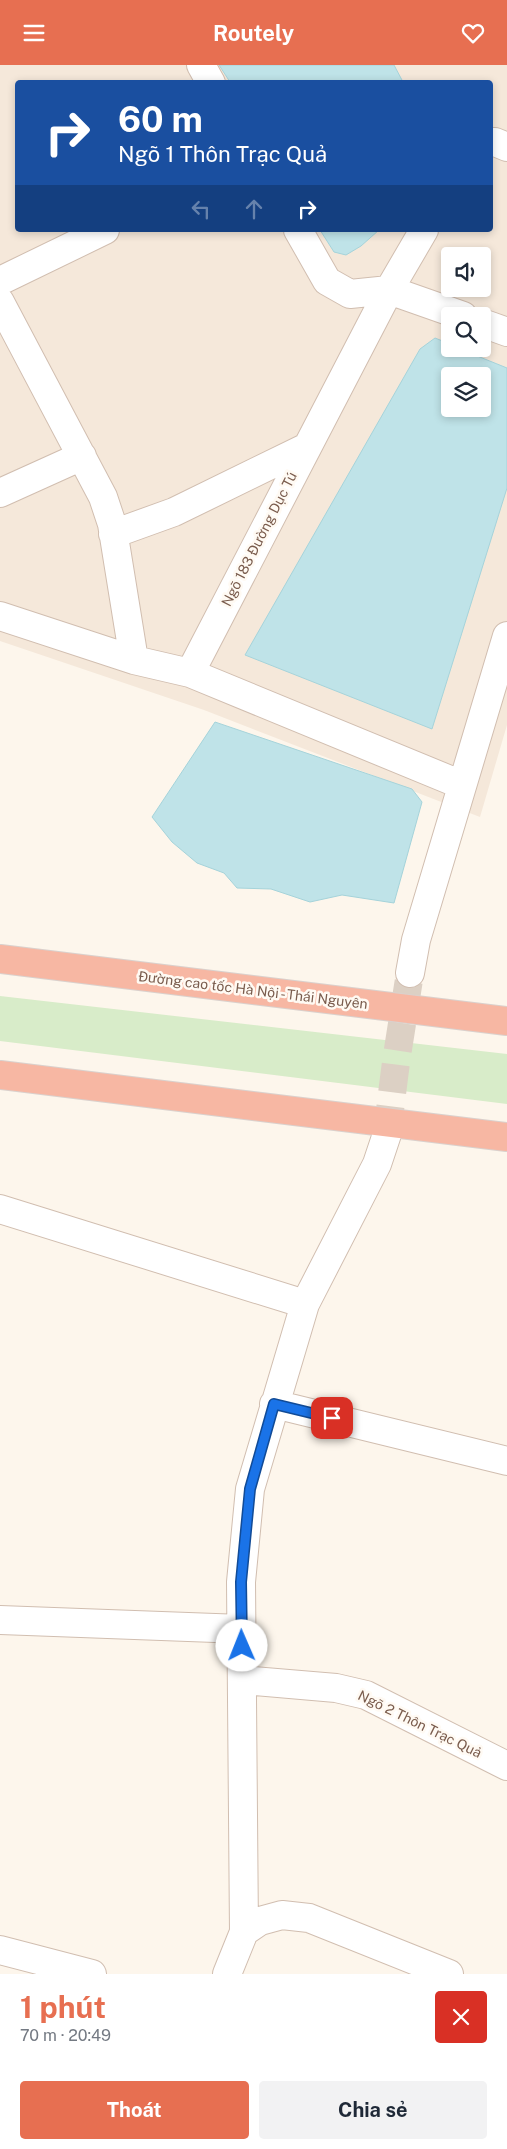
<!DOCTYPE html>
<html lang="vi">
<meta charset="utf-8">
<style>
body{margin:0;font-family:"Public Sans",sans-serif;background:#f2f2f3;color:#1f2937;height:100vh;display:flex;flex-direction:column;font-size:19px;white-space:nowrap}
*{box-sizing:border-box;margin:0}
p{font-size:16px;color:#747a83}
.icon{flex:none;width:28px;height:28px;fill:none;stroke:currentColor;stroke-width:2;stroke-linecap:round;stroke-linejoin:round}
.map{position:relative;height:1909px;overflow:hidden}
.drawer{display:flex;flex-direction:column;background:#fff;flex:1}
.drawer>*{flex:none}
.top-card{position:absolute;left:15px;top:15px;width:478px;height:152px;border-radius:5px;box-shadow:0 2px 8px #0003;background:#1a4fa0;color:#fff;overflow:hidden}
.controls{position:absolute;left:441px;top:182px;display:grid;gap:10px}
.controls a{display:grid;place-items:center;width:50px;height:50px;border-radius:5px;background:#fff;box-shadow:0 2px 8px #0003;font-size:25px}
.pin{position:absolute;display:grid;place-items:center;width:42px;height:42px;color:#fff;margin:-21px;border-radius:10px;box-shadow:0 2px 8px #0006}
.me{position:absolute;width:55px;margin:-28px;rotate:359deg;stroke-linejoin:round;filter:drop-shadow(0 0 4px #0008)}
.turn{display:flex;align-items:center;gap:18px;height:105px;padding:0 20px;font-size:22px}
.turn .icon{width:65px;height:65px;stroke-width:2.5}
.turn b{display:block;font-size:35px;line-height:42px}
.lanes{display:flex;align-items:center;height:48px;padding:0 20px;background:#0003;justify-content:center;gap:25px;direction:ltr}
.lanes .off{opacity:.35}
.round{display:grid;place-items:center;flex:none;width:52px;height:52px;border-radius:5px;background:#f2f2f3}
.head{display:flex;align-items:center;justify-content:space-between;height:85px;padding:0 20px}
h1{font-size:30px;font-weight:700;line-height:38px;color:#e76f51}
.button{display:flex;gap:10px;margin-top:auto;padding:10px 20px}
.button a{flex:1;height:58px;border-radius:5px;background:#e76f51;color:#fff;font-size:20px;font-weight:700;line-height:58px;text-align:center}
.button a+a{background:#f2f2f3;color:#1f2937}
header{display:flex;justify-content:space-between;align-items:center;height:65px;padding:0 20px;background:#e76f51;color:#fff;font-size:22px;font-weight:700}
.map>svg:first-child{display:block}
.residential{fill:#f5e8da;fill-rule:evenodd}
.green{fill:#d8ecc9}
.water{fill:#bfe3e8;stroke:#a5d3da;fill-rule:evenodd}
.lines{fill:none;stroke-linecap:round;stroke-linejoin:round}
.minor-tunnel{stroke:#dcd0c4;stroke-width:28;stroke-dasharray:28 14;stroke-linecap:butt}
.minor-casing{stroke:#d1beb0;stroke-width:30}
.motorway-casing{stroke:#dad1cd;stroke-width:30}
.minor{stroke:#fff;stroke-width:28}
.motorway{stroke:#f7b7a3;stroke-width:28}
.route-casing{stroke:#114b97;stroke-width:12}
.route{stroke:#1a73e8;stroke-width:9}
.labels{text-anchor:middle;stroke-width:5;stroke-linejoin:round;paint-order:stroke}
.street-label{font-size:14px;fill:#7a5c4d;stroke:#fffaf3}
</style>
<header><svg class="icon" aria-label="menu" viewBox="0 0 24 24"><path d="M4 6h16M4 12h16M4 18h16"/></svg>Routely<svg class="icon" aria-label="heart" viewBox="0 0 24 24"><path d="M12 20l-8-8c-3-5 5-10 8-4 3-6 11-1 8 4z"/></svg></header>
<div class="map">
<svg width="507" height="1909" viewBox="0 0 507 1909">
<rect width="100%" height="100%" fill="#fdf6ec"/>
<path class="residential" d="M 0,0 L 507,0 L 507,660 L 480,752 L 204,645 L 0,576 ZM 18,18 L 490,18 L 490,165 L 18,165 ZM 450,191 L 482,191 L 482,224 L 450,224 ZM 450,251 L 482,251 L 482,284 L 450,284 ZM 450,311 L 482,311 L 482,344 L 450,344 Z"/>
<path class="green" d="M 0,931 L 507,989 L 507,1039 L 0,976 Z"/>
<path class="water" d="M 219,0 L 394,0 L 403,17 L 230,17 Z
M 320,165 L 379,165 L 361,181 L 346,190 L 334,187 Z
M 435,273 L 450,279 L 450,284 L 460,284 L 507,303 L 507,423 L 432,664 L 245,590 L 420,284 ZM 450,311 L 482,311 L 482,344 L 450,344 Z
M 215,657 L 412,724 L 422,737 L 394,838 L 342,830 L 310,837 L 271,824 L 237,823 L 224,808 L 197,798 L 172,777 L 152,752 Z"/>
<g class="lines">
<path class="minor-tunnel" d="M 387,1069 L 396,997 L 410,908"/>
<g class="minor-casing">
<path id="minor" d="M 201,0 L 211,18
M 490,77 L 495,77 L 507,82
M 298,165 L 327,216 L 350,229 L 389,225 L 463,251
M 0,216 L 105,165
M 0,237 L 103,432 L 112,459 L 134,595
M 482,258 L 507,267
M 0,428 L 82,391
M 113,469 L 174,447 L 307,382
M 0,551 L 134,595 L 190,608 L 389,225 L 424,165
M 190,608 L 462,720
M 410,908 L 416,875 L 507,571
M 0,1144 L 305,1239
M 274,1339 L 507,1396
M 0,1555 L 242,1564
M 242,1615 L 336,1623 L 366,1630 L 507,1701
M 244,1867 L 241,1517 L 250,1424 L 305,1239 L 377,1099 L 387,1069
M 0,1885 L 92,1909
M 227,1909 L 244,1867 L 260,1856 L 282,1850 L 309,1853 L 449,1909"/>
</g>
<g class="motorway-casing">
<path id="motorway" d="M 0,894 L 507,956
M 0,1010 L 507,1072"/>
</g>
<use href="#minor" class="minor"/>
<use href="#motorway" class="motorway"/>
</g>
<g class="lines">
<g class="route-casing">
<path id="route" d="M 242,1581 L 241,1517 L 250,1424 L 274,1339 L 332,1353"/>
</g>
<use href="#route" class="route"/>
</g>
<g class="labels">
<g class="street-label">
<text transform="translate(259 474) rotate(-63)" y="5">Ngõ 183 Đường Dục Tú</text>
<text transform="translate(253 925) rotate(7)" y="5">Đường cao tốc Hà Nội - Thái Nguyên</text>
<text transform="translate(420 1659) rotate(26)" y="5">Ngõ 2 Thôn Trạc Quả</text>
</g>
</g>
</svg>
<div class="controls">
<a><svg class="icon" aria-label="sound" viewBox="0 0 24 24"><path d="M4 9h4l5-4v14l-5-4H4zM17 9q2 3 0 6"/></svg></a>
<a><svg class="icon" aria-label="search" viewBox="0 0 24 24"><circle cx="10" cy="10" r="6"/><path d="M15 15l6 6"/></svg></a>
<a><svg class="icon" aria-label="layers" viewBox="0 0 24 24"><path d="M12 4l9 5-9 5-9-5zM3 14l9 5 9-5"/></svg></a>
</div>
<div class="pin" style="left:332px;top:1353px;background:#d93025"><svg class="icon" aria-label="arrive" viewBox="0 0 24 24"><path d="M6 21V4h12l-3 4 3 4H6"/></svg></div>
<svg class="me" style="left:242px;top:1581px" viewBox="-20 -20 40 40"><circle r="19" fill="#fff"/><path d="M0-13L10 11 0 6-10 11z" fill="#1a73e8"/></svg>
<div class="top-card">
<div class="turn"><svg class="icon" aria-label="right" viewBox="0 0 24 24"><path d="M7 20v-9h11M14 6l5 5-5 5"/></svg><div><b>60 m</b>Ngõ 1 Thôn Trạc Quả</div></div>
<div class="lanes"><svg class="icon off" aria-label="left" viewBox="0 0 24 24"><path d="M17 20v-9H6M10 6l-5 5 5 5"/></svg><svg class="icon off" aria-label="ahead" viewBox="0 0 24 24"><path d="M12 20V5M6 11l6-6 6 6"/></svg><svg class="icon" aria-label="right" viewBox="0 0 24 24"><path d="M7 20v-9h11M14 6l5 5-5 5"/></svg></div>
</div>
</div>
<section class="drawer">
<div class="head"><div><h1>1 phút</h1><p>70 m · 20:49</p></div><a class="round" style="background:#d93025;color:#fff"><svg class="icon" aria-label="close" viewBox="0 0 24 24"><path d="M6 6l12 12M18 6L6 18"/></svg></a></div>
<div class="button"><a>Thoát</a><a>Chia sẻ</a></div>
</section>
